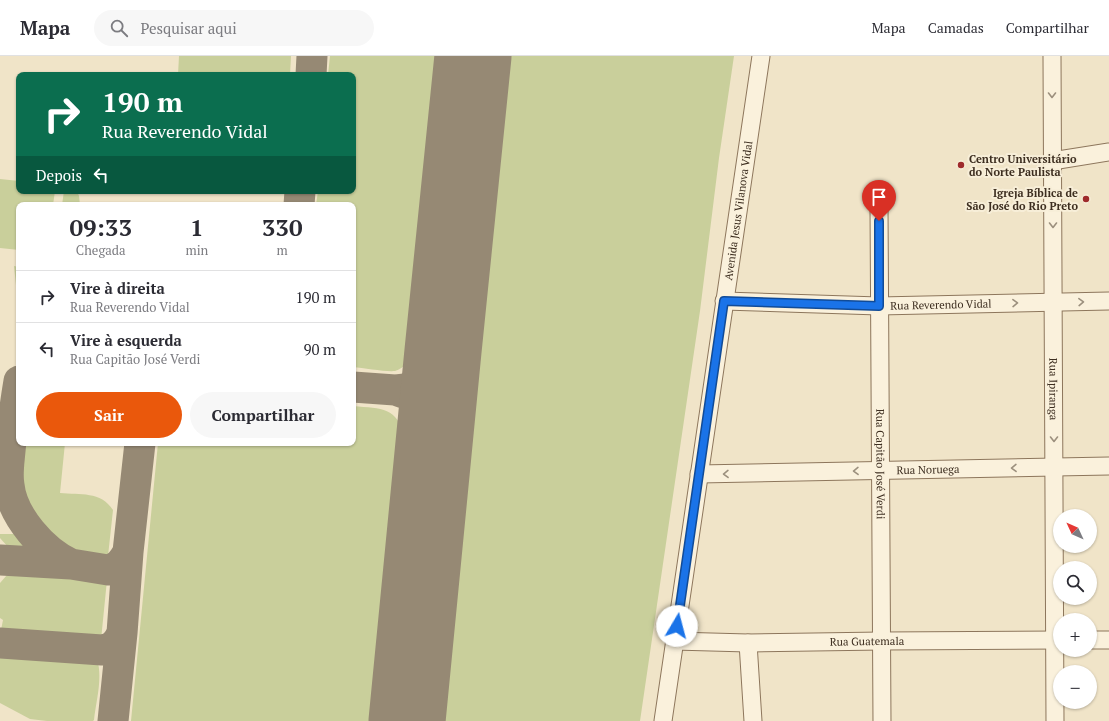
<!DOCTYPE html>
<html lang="pt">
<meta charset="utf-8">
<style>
body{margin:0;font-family:"PT Serif",serif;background:#f7f7f7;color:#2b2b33;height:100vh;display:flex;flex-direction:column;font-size:15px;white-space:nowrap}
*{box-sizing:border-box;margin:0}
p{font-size:13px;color:#7c7c81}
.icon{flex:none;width:22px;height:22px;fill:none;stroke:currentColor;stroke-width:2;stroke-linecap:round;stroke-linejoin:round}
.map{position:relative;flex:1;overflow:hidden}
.drawer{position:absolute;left:16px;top:146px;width:340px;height:244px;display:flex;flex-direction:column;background:#fff;border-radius:8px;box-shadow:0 1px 3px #0004}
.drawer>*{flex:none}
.top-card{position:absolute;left:16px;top:16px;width:340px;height:122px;border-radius:8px;box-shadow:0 1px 3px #0004;background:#0b6e4f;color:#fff;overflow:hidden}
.needle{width:26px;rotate:314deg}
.fabs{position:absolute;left:1053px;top:453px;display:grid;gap:8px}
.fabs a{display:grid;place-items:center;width:44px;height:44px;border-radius:50%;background:#fff;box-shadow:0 1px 3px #0004;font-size:20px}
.pin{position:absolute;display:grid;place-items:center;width:34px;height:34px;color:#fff;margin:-41px -17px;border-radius:50% 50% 50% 0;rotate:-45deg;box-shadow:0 0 4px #0007}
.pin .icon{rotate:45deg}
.me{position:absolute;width:44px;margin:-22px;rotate:8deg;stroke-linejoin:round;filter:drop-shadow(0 0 3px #0008)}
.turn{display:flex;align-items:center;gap:14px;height:84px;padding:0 20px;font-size:18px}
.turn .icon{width:52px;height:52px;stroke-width:2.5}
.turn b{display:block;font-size:28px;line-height:34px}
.then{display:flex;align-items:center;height:38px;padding:0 20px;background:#0003;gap:8px;font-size:15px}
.eta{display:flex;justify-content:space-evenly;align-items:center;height:68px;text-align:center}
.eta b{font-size:24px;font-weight:700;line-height:28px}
.primary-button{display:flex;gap:8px;margin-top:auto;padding:8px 20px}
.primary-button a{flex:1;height:46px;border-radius:24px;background:#ea580c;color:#fff;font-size:16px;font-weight:700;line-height:46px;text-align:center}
.primary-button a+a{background:#f7f7f7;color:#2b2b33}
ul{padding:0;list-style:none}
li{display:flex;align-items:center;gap:12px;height:52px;padding:0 20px;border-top:1px solid #e1e1e2}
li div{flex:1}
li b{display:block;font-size:15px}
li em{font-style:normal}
header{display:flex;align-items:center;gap:24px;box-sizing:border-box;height:56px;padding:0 20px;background:#fff;border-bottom:1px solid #e1e1e2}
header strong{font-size:19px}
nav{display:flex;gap:22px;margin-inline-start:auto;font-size:14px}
.search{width:280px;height:36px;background:#f7f7f7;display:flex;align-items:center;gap:10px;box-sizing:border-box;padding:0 14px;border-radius:22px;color:#7c7c81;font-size:15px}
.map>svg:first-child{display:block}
.green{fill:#c9cf9b}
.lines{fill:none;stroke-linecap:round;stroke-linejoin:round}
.taxiway{stroke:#968974;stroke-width:31}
.runway{stroke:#968974;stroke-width:77}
.minor-casing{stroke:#8d765c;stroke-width:19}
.minor{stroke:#faf1dc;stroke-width:17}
.oneway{stroke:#9c907e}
.route-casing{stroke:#114b97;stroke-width:10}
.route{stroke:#1a73e8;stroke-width:7}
.poi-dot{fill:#9e2a2b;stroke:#f7eed8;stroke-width:1.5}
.labels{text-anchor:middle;stroke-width:4;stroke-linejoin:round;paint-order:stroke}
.poi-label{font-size:11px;font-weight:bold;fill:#3d2e20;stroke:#f7eed8;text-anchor:start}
.street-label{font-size:11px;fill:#3d2e20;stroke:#f7eed8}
</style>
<header>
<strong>Mapa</strong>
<div class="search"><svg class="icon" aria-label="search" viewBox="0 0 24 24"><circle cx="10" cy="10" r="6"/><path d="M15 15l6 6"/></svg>Pesquisar aqui</div>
<nav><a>Mapa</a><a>Camadas</a><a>Compartilhar</a></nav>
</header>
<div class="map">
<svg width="1109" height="665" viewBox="0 0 1109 665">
<rect width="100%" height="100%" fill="#f0e4c8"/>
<path class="green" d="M 179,0 L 291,0 L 290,19 L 178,19 Z
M 330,0 L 441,0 L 414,295 C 411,302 404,313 395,315 C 386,316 364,312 353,311 L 353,149 L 316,149 L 318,135 L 353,135 L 353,19 L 328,19 Z
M 501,0 L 734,0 L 719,102 L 700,255 L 640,665 L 438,665 Z
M 0,123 L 19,125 L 19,135 L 55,135 L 53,149 L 19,149 L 19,194 L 0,192 Z
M 64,135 L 77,135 L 79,140 L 80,149 L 62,149 Z
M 14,210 L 19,211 L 19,230 L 16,229 Z
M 353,350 C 383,353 396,350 406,383 L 381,665 L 131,665 L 158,387 L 353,387 Z
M 19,384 L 19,387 L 65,387 L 60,437 C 80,439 101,435 113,454 L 108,500 L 105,504 L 101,505 L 68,500 L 50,486 L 33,466 L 19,443 L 16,417 Z
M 0,478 L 25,478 C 30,484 38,491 37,499 C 22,507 9,492 0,482 Z
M 14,511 L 101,519 L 107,524 L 101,584 L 97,587 L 10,581 L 0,579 L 3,564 L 0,562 L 0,527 Z
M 0,594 L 72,598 L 93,600 L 97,603 C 103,622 96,645 94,664 L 93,665 L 47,665 L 30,663 L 0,647 Z"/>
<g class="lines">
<path class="taxiway" d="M 311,19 L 312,0
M 299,149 L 300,135
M 19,325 C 15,349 12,372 10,395 C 9,406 7,418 9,429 C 12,460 43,495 71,508
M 353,331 L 395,334
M 434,383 C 433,367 429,350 413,341 C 408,338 401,336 395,334 C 423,333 434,320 443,295
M 0,504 L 71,508 L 108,514 C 118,512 123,505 128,496
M 0,587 L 102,594 C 113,593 118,586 122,577
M 113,665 L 122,577 L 128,496 L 140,387"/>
<path class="runway" d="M 407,665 L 443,295 L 473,0"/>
<g class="minor-casing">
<g id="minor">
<path id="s1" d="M 1052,0 L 1055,665"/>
<path d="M 1052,105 L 1109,96"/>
<path id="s2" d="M 879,151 L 882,665"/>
<path id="s3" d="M 724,245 L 879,250 L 1109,245"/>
<path id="s4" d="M 699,418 L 1109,410"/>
<path d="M 1090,584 L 1109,584"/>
<path id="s5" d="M 674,585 L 748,587 L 882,585 L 1060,584"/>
<path d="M 748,587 L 753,665"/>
<path id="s6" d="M 663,665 L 761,0"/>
</g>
</g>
<use href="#minor" class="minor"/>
</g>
<defs><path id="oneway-chevron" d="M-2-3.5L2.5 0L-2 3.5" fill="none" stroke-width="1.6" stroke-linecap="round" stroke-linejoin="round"/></defs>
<g class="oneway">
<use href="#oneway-chevron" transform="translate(1052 39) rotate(90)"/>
<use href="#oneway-chevron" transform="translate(1053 169) rotate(90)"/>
<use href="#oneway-chevron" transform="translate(1081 246) rotate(-2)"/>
<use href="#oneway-chevron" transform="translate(1015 247) rotate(-1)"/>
<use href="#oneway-chevron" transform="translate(1054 383) rotate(90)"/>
<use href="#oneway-chevron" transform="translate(1014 412) rotate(179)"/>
<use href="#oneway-chevron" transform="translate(856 415) rotate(179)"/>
<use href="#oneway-chevron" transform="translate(726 418) rotate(179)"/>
</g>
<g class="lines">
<g class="route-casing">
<path id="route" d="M 677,570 L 724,245 L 879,250 L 879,165"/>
</g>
<use href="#route" class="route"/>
</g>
<g class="poi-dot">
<circle cx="961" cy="109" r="4"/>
<circle cx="1086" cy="143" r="4"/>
</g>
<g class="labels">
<g class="poi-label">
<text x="969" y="107">Centro Universitário<tspan x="969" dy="13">do Norte Paulista</tspan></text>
<text x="1078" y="141" text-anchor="end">Igreja Bíblica de<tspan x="1078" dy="13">São José do Rio Preto</tspan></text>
</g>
<g class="street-label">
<text dy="4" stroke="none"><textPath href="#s6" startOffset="516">Avenida Jesus Vilanova Vidal</textPath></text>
<text dy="4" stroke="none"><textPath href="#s3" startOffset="217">Rua Reverendo Vidal</textPath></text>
<text dy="4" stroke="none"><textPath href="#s1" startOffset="333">Rua Ipiranga</textPath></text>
<text dy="4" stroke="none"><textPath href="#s2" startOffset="257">Rua Capitão José Verdi</textPath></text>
<text dy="4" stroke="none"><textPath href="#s4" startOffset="229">Rua Noruega</textPath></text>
<text dy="4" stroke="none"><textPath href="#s5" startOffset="193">Rua Guatemala</textPath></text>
</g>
</g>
</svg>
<div class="fabs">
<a><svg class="needle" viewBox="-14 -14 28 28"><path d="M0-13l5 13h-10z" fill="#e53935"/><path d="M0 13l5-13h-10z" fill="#7c7c81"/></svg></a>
<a><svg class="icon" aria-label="search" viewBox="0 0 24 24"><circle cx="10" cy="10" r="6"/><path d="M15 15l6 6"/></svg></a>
<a>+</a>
<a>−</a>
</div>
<div class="pin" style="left:879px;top:165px;background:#d93025"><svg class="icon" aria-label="arrive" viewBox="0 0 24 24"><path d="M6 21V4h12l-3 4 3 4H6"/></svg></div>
<svg class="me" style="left:677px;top:570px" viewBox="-20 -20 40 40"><circle r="19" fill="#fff"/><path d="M0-13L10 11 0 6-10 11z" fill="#1a73e8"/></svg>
<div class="top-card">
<div class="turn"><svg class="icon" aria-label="right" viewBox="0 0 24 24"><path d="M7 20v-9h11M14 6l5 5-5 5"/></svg><div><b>190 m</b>Rua Reverendo Vidal</div></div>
<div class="then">Depois<svg class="icon" aria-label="left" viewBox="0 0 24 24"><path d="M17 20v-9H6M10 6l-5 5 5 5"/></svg></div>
</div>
<section class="drawer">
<div class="eta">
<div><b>09:33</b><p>Chegada</p></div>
<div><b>1</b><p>min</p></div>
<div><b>330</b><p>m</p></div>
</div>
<ul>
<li><svg class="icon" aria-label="right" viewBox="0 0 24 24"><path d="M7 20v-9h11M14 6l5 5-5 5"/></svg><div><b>Vire à direita</b><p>Rua Reverendo Vidal</p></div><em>190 m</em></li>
<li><svg class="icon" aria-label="left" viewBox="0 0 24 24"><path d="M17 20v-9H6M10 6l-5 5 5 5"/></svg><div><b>Vire à esquerda</b><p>Rua Capitão José Verdi</p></div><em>90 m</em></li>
</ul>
<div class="primary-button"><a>Sair</a><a>Compartilhar</a></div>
</section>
</div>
